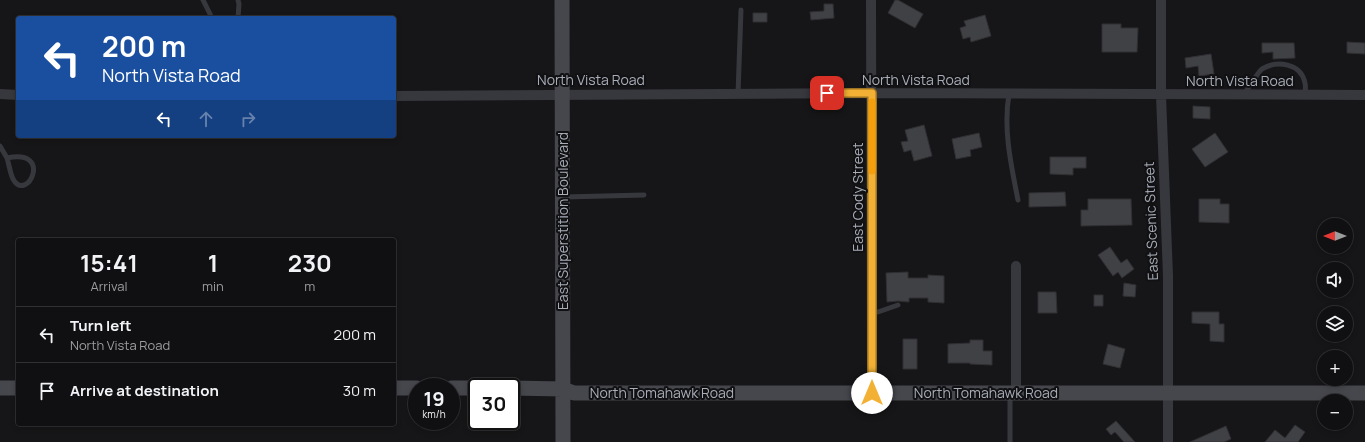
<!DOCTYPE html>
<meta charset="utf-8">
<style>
body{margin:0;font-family:Manrope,sans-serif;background:#1e1e20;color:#f1f3f6;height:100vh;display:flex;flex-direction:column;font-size:15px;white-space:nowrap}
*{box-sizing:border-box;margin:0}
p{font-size:13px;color:#9c9d9f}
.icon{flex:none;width:22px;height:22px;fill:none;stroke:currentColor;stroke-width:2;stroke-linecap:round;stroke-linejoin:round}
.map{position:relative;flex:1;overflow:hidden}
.side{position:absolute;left:16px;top:238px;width:380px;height:188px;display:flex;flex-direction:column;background:#101012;border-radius:4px;box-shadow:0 2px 6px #0003,0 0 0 1px #303032}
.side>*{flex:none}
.hud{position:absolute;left:16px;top:16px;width:380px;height:122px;border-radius:4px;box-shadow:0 2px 6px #0003,0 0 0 1px #303032;background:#1a4fa0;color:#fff;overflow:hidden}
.needle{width:26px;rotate:270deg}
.fabs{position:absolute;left:1317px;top:218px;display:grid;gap:8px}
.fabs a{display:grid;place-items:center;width:36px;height:36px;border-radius:50%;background:#101012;box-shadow:0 2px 6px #0003,0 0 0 1px #303032;font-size:20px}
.speed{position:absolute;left:408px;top:378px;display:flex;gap:8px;font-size:20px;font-weight:700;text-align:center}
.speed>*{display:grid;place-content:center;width:52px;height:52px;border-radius:50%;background:#101012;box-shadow:0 2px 6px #0003,0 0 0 1px #303032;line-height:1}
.speed small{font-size:10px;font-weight:400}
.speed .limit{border:2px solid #111;border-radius:6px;background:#fff;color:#111}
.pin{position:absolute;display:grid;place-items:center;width:34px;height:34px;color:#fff;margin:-17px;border-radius:8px;box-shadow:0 2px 6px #0006}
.me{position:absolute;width:44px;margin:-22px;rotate:0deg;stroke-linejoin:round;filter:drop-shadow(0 0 3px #0008)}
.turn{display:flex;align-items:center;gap:14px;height:84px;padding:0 20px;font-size:18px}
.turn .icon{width:52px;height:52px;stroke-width:2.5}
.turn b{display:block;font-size:28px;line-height:34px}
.lanes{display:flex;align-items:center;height:38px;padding:0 20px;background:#0003;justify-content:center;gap:20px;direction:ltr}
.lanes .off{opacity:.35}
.eta{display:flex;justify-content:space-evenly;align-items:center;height:68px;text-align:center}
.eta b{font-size:24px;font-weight:700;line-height:28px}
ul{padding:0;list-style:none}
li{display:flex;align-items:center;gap:12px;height:56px;padding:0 20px;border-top:1px solid #303032}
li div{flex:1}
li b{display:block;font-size:15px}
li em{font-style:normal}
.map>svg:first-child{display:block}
.building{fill:#404145;stroke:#303034}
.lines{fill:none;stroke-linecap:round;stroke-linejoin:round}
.lane{stroke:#37383d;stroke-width:5}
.street{stroke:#37383d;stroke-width:10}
.secondary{stroke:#45474d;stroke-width:15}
.route-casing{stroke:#9d7322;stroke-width:10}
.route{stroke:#f2b134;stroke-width:7}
.slow{stroke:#f59e0b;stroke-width:7}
.labels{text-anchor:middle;stroke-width:4;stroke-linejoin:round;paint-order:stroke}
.street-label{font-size:14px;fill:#a8adb8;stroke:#111113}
</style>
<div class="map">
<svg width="1365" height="442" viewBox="0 0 1365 442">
<rect width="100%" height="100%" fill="#161618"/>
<path class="building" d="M 895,0 L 898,0 L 923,14 L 915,28 L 888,13 Z
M 824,4 L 833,4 L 834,18 L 811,20 L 810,12 L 824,11 Z
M 753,13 L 767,13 L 767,22 L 753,22 Z
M 985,15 L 991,36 L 971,42 L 970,37 L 963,39 L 960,28 L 966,26 L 964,21 Z
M 1102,24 L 1121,24 L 1121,28 L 1138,28 L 1137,52 L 1102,52 Z
M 1347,42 L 1365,43 L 1365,54 L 1347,53 Z
M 1262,43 L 1294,43 L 1295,58 L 1273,59 L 1273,52 L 1262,53 Z
M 1211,54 L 1214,74 L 1199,76 L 1198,66 L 1186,68 L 1185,58 Z
M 1193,106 L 1210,107 L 1210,119 L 1193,118 Z
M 924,125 L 932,156 L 914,161 L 911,150 L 904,152 L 901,142 L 908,141 L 905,130 Z
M 979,133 L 982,147 L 970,150 L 971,156 L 956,159 L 952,139 Z
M 1215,133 L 1228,152 L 1205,167 L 1192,149 Z
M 1050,157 L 1086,157 L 1086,168 L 1073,168 L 1073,175 L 1050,174 Z
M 1065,192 L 1066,206 L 1029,207 L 1029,193 Z
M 1088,199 L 1131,199 L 1132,225 L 1081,226 L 1081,210 L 1088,210 Z
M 1199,199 L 1220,199 L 1220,204 L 1229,204 L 1229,223 L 1199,222 Z
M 1110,247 L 1121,263 L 1127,259 L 1134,269 L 1122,278 L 1118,272 L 1113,276 L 1098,255 Z
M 908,272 L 908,278 L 928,278 L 928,275 L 944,276 L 944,303 L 928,302 L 928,298 L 909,298 L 909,302 L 898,301 L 887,302 L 886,273 Z
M 1124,283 L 1136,285 L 1135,297 L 1123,296 Z
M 1038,292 L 1056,292 L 1057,313 L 1038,313 Z
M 1094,295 L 1103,295 L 1103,306 L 1094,306 Z
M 1192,312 L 1219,312 L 1219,324 L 1224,324 L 1224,342 L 1210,341 L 1210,324 L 1192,323 Z
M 903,339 L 917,339 L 917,369 L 903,369 Z
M 970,340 L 983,340 L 983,351 L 992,351 L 992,365 L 970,364 L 970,363 L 948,363 L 948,344 L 970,343 Z
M 1108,344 L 1125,349 L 1120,368 L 1103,364 Z
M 1116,421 L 1135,442 L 1124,442 L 1115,432 L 1111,435 L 1106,429 Z
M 1295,425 L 1305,432 L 1298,442 L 1265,442 L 1275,430 L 1285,438 Z
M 1226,426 L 1231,439 L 1224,442 L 1190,442 Z"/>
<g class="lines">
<path class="lane" d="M 203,0 L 212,18
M 238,18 L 239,4 L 238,0
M 738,94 L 741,10
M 1009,94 C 1003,129 1011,165 1018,200
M 1244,94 C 1248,89 1258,72 1262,69 C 1277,60 1301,63 1305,83 C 1306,86 1305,91 1305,95
M 0,146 L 7,158 C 9,164 10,173 13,179 C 27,204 54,148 7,158
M 564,197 L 644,195
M 872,311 L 878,312 L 898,305
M 1010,394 L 1010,442"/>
<path class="street" d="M 871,0 L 872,393
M 1161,0 L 1161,95 L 1168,276 L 1168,442
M 0,94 L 18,95
M 394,96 L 872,93 L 1365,95
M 1016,266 L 1016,393"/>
<path class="secondary" d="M 562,0 L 563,442
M 0,388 L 18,388
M 394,388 L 417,388
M 451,388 L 477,388
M 511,388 L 563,389 L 574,393 L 1365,393"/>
</g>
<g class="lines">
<g class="route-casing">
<path id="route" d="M 827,93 L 872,93 L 872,393"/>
</g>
<use href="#route" class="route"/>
<path class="slow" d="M 872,102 L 872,171"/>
</g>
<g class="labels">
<g class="street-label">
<text x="591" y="85">North Vista Road</text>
<text x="916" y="85">North Vista Road</text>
<text x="1240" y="86">North Vista Road</text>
<text transform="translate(858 197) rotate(-90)" y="5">East Cody Street</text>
<text transform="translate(563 221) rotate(-90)" y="5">East Superstition Boulevard</text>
<text transform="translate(1151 221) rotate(-92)" y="5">East Scenic Street</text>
<text x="662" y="398">North Tomahawk Road</text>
<text x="986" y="398">North Tomahawk Road</text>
</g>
</g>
</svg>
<div class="fabs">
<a><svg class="needle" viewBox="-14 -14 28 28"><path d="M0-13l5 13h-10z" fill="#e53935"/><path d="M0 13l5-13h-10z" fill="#9c9d9f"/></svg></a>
<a><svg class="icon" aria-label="sound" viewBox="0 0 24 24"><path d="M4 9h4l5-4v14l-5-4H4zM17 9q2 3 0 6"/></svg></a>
<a><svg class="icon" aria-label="layers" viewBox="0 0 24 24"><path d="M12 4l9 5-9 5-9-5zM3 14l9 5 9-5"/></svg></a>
<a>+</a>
<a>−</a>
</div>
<div class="speed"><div>19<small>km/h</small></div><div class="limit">30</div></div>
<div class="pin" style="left:827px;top:93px;background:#d93025"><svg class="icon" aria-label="arrive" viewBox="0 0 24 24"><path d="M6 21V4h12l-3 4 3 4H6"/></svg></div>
<svg class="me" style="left:872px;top:393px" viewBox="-20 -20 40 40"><circle r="19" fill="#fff"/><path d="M0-13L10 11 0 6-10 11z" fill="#f2b134"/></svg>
<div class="hud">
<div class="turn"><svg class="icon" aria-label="left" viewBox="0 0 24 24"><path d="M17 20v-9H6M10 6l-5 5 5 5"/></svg><div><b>200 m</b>North Vista Road</div></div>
<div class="lanes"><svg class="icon" aria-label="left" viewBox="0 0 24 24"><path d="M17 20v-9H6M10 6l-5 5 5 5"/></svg><svg class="icon off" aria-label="ahead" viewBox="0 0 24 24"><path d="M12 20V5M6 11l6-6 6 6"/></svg><svg class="icon off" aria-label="right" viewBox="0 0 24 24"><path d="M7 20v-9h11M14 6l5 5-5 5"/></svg></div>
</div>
<section class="side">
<div class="eta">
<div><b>15:41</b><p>Arrival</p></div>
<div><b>1</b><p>min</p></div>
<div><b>230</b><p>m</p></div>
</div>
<ul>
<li><svg class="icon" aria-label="left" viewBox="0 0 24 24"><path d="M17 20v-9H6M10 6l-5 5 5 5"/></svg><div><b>Turn left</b><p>North Vista Road</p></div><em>200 m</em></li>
<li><svg class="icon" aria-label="arrive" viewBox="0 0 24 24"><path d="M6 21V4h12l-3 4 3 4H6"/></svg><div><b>Arrive at destination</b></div><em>30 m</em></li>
</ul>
</section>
</div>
